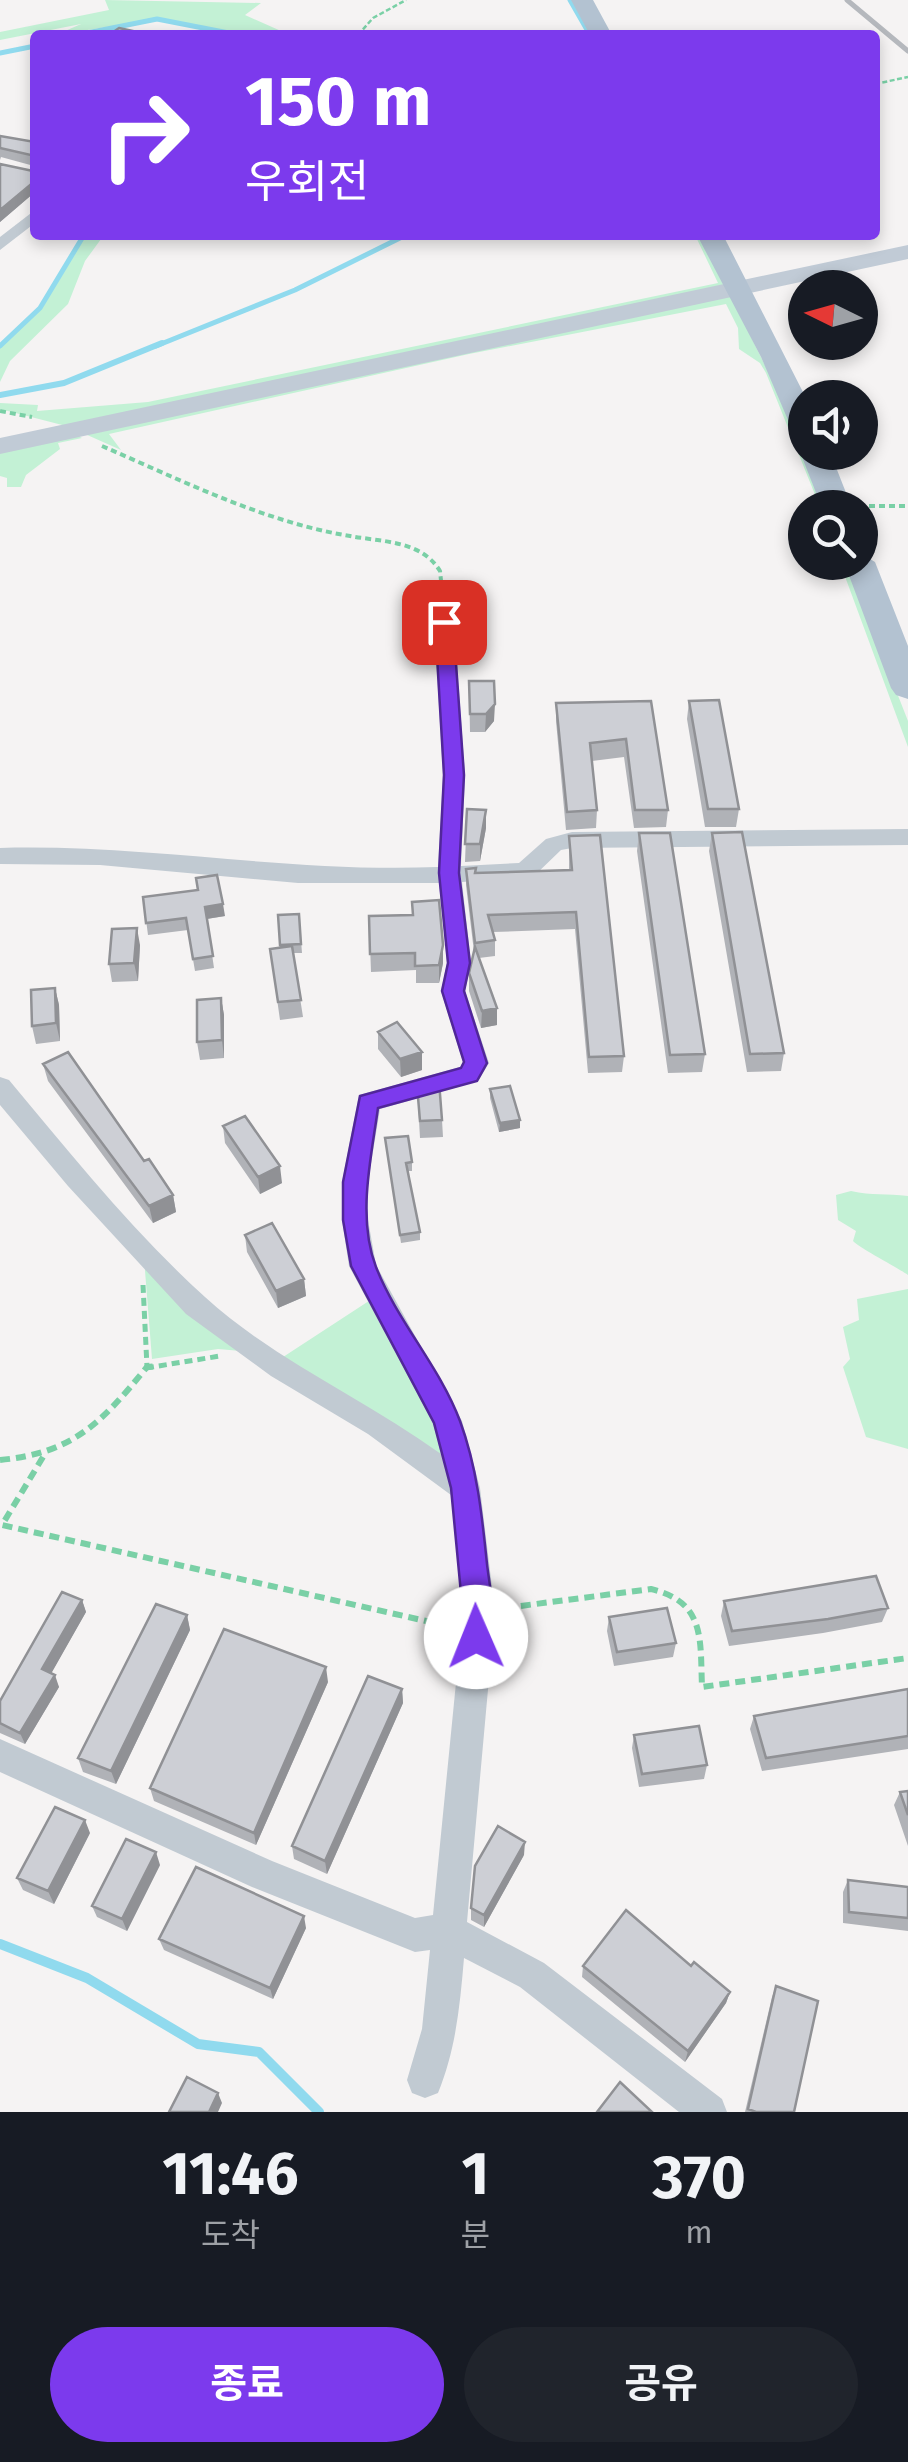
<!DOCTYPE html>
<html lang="ko">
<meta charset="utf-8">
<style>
body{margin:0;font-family:"Fira Sans","Noto Sans KR",sans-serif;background:#20242c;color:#f1f3f6;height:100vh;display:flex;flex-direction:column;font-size:38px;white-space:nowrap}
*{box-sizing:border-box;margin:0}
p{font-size:32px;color:#9ea1a6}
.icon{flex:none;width:55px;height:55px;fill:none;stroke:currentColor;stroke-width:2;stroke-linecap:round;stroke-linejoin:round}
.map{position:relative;height:2112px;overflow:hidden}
.details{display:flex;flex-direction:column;background:#171b24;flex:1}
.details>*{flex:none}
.banner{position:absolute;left:30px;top:30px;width:850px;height:210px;border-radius:10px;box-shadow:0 5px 15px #0003;background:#7c3aed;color:#fff;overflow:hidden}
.needle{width:65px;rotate:275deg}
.fabs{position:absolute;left:788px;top:270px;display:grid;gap:20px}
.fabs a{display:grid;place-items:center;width:90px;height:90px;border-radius:50%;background:#171b24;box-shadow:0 5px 15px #0003;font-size:50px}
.pin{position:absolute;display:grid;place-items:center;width:85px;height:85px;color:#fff;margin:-42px;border-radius:20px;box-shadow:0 5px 15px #0006}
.me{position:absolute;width:110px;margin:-55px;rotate:359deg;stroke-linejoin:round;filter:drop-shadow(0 0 8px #0008)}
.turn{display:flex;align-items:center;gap:35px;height:210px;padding:0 50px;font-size:45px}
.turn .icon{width:130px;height:130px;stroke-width:2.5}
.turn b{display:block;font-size:70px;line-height:85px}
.eta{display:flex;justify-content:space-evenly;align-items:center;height:170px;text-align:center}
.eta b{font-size:60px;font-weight:700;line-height:70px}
.button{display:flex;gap:20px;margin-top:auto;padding:20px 50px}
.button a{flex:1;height:115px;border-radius:60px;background:#7c3aed;color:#fff;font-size:40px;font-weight:700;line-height:115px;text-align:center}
.button a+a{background:#20242c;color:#f1f3f6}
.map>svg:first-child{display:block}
.green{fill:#c3f1d5}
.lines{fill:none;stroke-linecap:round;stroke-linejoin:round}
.stream-far2{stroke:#90daee;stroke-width:5}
.stream-far1{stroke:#90daee;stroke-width:6}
.stream{stroke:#90daee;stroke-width:10}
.path-far3{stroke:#7ad0a6;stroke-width:2.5;stroke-dasharray:5 2.5;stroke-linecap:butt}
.path-far2{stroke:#7ad0a6;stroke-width:4;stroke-dasharray:6 4;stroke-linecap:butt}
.path-far1{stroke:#7ad0a6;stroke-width:5;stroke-dasharray:8 5;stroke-linecap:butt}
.path{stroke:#7ad0a6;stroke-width:6;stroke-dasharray:10 6;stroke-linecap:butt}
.minor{fill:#c1cad2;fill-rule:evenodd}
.secondary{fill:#c1cbd6;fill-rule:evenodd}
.primary{fill:#b3c2d1;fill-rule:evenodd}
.rail{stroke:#b5b8bd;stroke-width:5}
.wall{fill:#b0b2b7}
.shaded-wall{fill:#909195}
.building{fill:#cdcfd5;stroke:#909195;stroke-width:2.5}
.route{fill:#7c3aed;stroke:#51269a;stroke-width:2.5}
</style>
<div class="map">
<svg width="908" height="2112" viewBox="0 0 908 2112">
<rect width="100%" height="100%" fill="#f5f3f3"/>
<path class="green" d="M 105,0 L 261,3 L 245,15 L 290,35 L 240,35 L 157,19 L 56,35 L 81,24 L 0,40 L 0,32 L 109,10 Z
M 85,235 L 104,235 L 85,261 L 68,304 L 10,361 L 0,382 L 0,347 L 41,308 Z
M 695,235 L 703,235 L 727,284 L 70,427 L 0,409 L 0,403 L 38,405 L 37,411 L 148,402 L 718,283 Z
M 731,296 L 788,412 L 825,507 L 820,507 L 766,373 L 760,363 L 739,349 L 738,328 L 726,304 L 469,354 L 109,434 L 121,450 L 85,434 Z
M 74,434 L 82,438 L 58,443 L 60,449 L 26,475 L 21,487 L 7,487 L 7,478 L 0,476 L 0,450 Z
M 840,563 L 846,563 L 908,721 L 908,747 Z
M 851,1191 C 872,1196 887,1193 908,1196 L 908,1275 C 895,1266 861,1249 853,1241 L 856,1231 L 838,1220 L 836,1195 Z
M 144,1258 L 241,1351 L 218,1349 L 152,1359 Z
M 908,1289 L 908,1449 L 866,1437 L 843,1367 L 850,1359 L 843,1327 L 859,1320 L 857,1299 Z
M 375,1297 L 430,1397 L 443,1454 L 434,1454 L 280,1359 Z"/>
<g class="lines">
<path class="stream-far2" d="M 570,0 L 590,35
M 77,35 L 157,19 L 239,35
M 0,53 L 35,46
M 0,346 L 40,308 L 84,235
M 156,346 L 295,290 L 406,235"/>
<path class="stream-far1" d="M 0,395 L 64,383 L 162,343"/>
<path class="stream" d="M 0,1944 L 87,1978 L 198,2044 L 259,2052 L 319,2112"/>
<path class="path-far3" d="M 358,35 L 373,18 L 406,0
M 875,84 L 908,77"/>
<path class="path-far2" d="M 0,411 L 32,417
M 102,446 C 181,480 264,522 350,536 C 382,542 421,540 440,571 L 444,609
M 859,506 L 908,506"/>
<path class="path-far1" d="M 143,1285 L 147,1367
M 146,1368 L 220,1356"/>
<path class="path" d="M 43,1457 L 2,1525 L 448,1626
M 0,1460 C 74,1453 102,1422 147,1367 L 157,1366
M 505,1608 L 651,1589 C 706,1602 700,1640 702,1687 L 908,1658"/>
<path class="minor" d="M 35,210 L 35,223 L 0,250 L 0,237 Z
M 444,616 L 454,622 L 465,775 L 461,866 L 519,863 L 546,839 L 572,832 L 908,829 L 908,845 L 572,848 L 561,850 L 533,877 L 462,882 L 471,963 L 465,991 L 489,1063 L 478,1081 L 380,1109 L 368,1182 L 368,1220 L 376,1265 L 462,1421 L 480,1488 L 495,1612 L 467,1922 L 544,1963 L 722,2099 L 727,2112 L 679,2112 L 520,1987 L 464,1958 C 460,2005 456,2049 438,2093 L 425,2098 L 412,2093 L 407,2080 L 422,2029 L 430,1950 L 415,1952 L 252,1887 L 0,1772 L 0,1739 L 272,1861 L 415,1918 L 433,1915 L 463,1612 L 451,1495 L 368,1434 L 271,1376 L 186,1314 L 68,1186 L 0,1105 L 0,1077 L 9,1080 C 71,1154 133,1232 205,1297 C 274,1360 365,1399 441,1454 L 433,1423 L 349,1266 L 342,1220 L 342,1182 L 359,1095 L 460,1067 L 463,1062 L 441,991 L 447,963 L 439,883 L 298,883 L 100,865 L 0,864 L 0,848 C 147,844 289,873 438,867 L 443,775 L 434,622 Z"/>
<path class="secondary" d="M 908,245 L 908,259 L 0,454 L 0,438 Z"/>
<path class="primary" d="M 571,0 L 593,0 L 612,35 L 590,35 Z
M 697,235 L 723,235 L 806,398 L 805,436 L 791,427 L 761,357 Z
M 805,446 L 805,452 L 830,452 L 852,508 L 822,508 L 800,452 Z
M 860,553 L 875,562 L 908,646 L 908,699 L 896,695 L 891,688 L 844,562 L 860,562 Z"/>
<path class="rail" d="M 847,0 L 908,51"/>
</g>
<path class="wall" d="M 0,136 L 35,142 L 35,192 L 0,222 L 0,164 L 33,171 L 34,166 L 1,157 L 0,160 Z
M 469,681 L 494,721 L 485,732 L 470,732 Z
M 651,701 L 668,810 L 666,827 L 634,828 L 624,757 L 592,761 L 597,810 L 596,828 L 566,830 L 556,721 L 556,703 Z
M 689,701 L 739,809 L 736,827 L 705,827 L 687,719 Z
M 467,809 L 486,810 L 486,828 L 480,861 L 465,862 Z
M 639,833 L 705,1054 L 702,1072 L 668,1073 L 637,851 Z
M 712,833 L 784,1053 L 781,1071 L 747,1072 L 709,851 Z
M 569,836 L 624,1056 L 622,1072 L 588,1073 L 575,929 L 493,932 L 495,940 L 495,956 L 479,958 L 497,1025 L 481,1028 L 469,991 L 469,973 L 474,952 L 466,885 L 466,869 L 476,873 L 569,870 Z
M 143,897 L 225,916 L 207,919 L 214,968 L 195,971 L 188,930 L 148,935 Z
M 412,902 L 443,945 L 443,963 L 439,983 L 416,983 L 416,970 L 371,972 L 369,916 L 412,915 Z
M 299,914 L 302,953 L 293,953 L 303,1017 L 280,1020 L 270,949 L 280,948 L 278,915 Z
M 140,945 L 138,981 L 112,982 L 109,964 Z
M 55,988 L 59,1005 L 60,1041 L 36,1044 L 32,1026 Z
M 221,998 L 224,1015 L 224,1058 L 200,1060 L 197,1042 Z
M 378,1032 L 422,1070 L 401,1077 L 378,1049 Z
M 43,1064 L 144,1161 L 173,1195 L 176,1212 L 153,1223 L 48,1081 Z
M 417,1085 L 442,1120 L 443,1137 L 420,1138 Z
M 490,1089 L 520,1128 L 499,1132 L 490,1098 Z
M 223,1126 L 282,1183 L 260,1194 L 225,1143 Z
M 385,1138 L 412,1162 L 412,1171 L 408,1171 L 420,1232 L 420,1240 L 401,1243 Z
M 245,1235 L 304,1279 L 306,1296 L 278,1308 L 247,1252 Z
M 82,1600 L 86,1612 L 51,1673 L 59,1687 L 25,1744 L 0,1733 L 0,1701 Z
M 724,1601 L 888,1608 L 882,1622 L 823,1633 L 729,1646 L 721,1616 Z
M 187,1615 L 190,1630 L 116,1784 L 83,1772 L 78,1758 Z
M 609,1617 L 676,1643 L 673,1657 L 614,1666 L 607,1631 Z
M 328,1682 L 256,1845 L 154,1801 L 150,1788 Z
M 402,1689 L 403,1703 L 327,1874 L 294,1859 L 292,1846 Z
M 908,1689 L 908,1749 L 762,1771 L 750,1729 L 754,1716 Z
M 634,1735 L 707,1765 L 704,1779 L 639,1787 L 632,1748 Z
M 908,1791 L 908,1846 L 894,1805 L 900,1792 Z
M 90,1833 L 54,1904 L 23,1890 L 17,1878 Z
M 524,1855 L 484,1927 L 471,1920 L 471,1908 Z
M 160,1865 L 127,1931 L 97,1917 L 92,1906 Z
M 848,1880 L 908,1887 L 908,1931 L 843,1923 L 843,1892 Z
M 306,1928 L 273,1999 L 164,1950 L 159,1939 Z
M 583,1966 L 691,1966 L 730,1992 L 726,2003 L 685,2062 L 582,1977 Z
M 776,1986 L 794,2112 L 745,2112 L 772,1997 Z"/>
<path class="shaded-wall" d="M 35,181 L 35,192 L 0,222 L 0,210 Z
M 495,704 L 494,721 L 485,732 L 486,714 Z
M 486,810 L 486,828 L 480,861 L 480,844 Z
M 223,904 L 225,916 L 206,919 L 205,907 Z
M 137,928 L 140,945 L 138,981 L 134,963 Z
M 443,945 L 443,963 L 439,983 L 439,965 Z
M 55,988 L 59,1005 L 60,1041 L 56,1023 Z
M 221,998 L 224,1015 L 224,1058 L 222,1040 Z
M 497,1008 L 497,1025 L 481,1028 L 482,1011 Z
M 422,1052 L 422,1070 L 401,1077 L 400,1059 Z
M 520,1120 L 520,1128 L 499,1132 L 500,1123 Z
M 280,1166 L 282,1183 L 260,1194 L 258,1177 Z
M 173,1195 L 176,1212 L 153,1223 L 149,1206 Z
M 304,1279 L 306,1296 L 278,1308 L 276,1291 Z
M 82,1600 L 86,1612 L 47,1681 L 42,1669 Z
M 187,1615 L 190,1630 L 116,1784 L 111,1771 Z
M 326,1667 L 328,1682 L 256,1845 L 254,1833 Z
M 55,1675 L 59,1687 L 25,1744 L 20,1733 Z
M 402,1689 L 403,1703 L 327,1874 L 325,1861 Z
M 85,1820 L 90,1833 L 54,1904 L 48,1891 Z
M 525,1842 L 524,1855 L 484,1927 L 484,1915 Z
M 156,1852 L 160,1865 L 127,1931 L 122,1919 Z
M 304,1916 L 306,1928 L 273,1999 L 270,1988 Z
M 730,1992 L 726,2003 L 685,2062 L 688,2051 Z
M 218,2093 L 222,2103 L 218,2112 L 209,2112 Z"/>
<path class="building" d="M 119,28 L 151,35 L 109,35 Z
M 0,136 L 35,142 L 35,156 L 0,148 Z
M 0,164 L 33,171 L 35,164 L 35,181 L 0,210 Z
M 469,681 L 494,681 L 495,704 L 486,714 L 470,714 Z
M 719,700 L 739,809 L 708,809 L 689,701 Z
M 651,701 L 668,810 L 635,810 L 626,739 L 590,743 L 597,810 L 567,812 L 556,703 Z
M 467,809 L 486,810 L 480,844 L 465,844 Z
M 742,832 L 784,1053 L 750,1054 L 712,833 Z
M 639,833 L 670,833 L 705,1054 L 670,1055 Z
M 600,835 L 624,1056 L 589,1057 L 576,912 L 488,915 L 495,940 L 475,943 L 466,869 L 476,868 L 475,873 L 572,870 L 569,836 Z
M 217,875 L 223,904 L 205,907 L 213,956 L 193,959 L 186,918 L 146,923 L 143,897 L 198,890 L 196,878 Z
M 439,900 L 443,945 L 439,965 L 415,966 L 415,953 L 370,954 L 369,916 L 413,915 L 412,902 Z
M 299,914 L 301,944 L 280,945 L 278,915 Z
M 137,928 L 134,963 L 109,964 L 112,929 Z
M 292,946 L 301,1000 L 278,1002 L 270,949 Z
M 475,947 L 497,1008 L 482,1011 L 469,973 Z
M 55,988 L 56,1023 L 32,1026 L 31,990 Z
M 221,998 L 222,1040 L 197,1042 L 197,1000 Z
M 397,1022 L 422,1052 L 400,1059 L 378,1032 Z
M 68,1052 L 144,1161 L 149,1159 L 173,1195 L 149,1206 L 43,1064 Z
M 439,1081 L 442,1120 L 420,1121 L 417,1085 Z
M 510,1086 L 520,1120 L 500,1123 L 490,1089 Z
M 245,1116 L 280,1166 L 258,1177 L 223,1126 Z
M 408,1136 L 412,1162 L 406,1163 L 420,1232 L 400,1235 L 385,1138 Z
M 272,1223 L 304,1279 L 276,1291 L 245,1235 Z
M 876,1576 L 888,1608 L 828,1619 L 732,1631 L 724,1601 Z
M 62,1592 L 82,1600 L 42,1669 L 55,1675 L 20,1733 L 0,1723 L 0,1701 Z
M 156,1604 L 187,1615 L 111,1771 L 78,1758 Z
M 667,1608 L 676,1643 L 617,1652 L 609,1617 Z
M 224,1629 L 326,1667 L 254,1833 L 150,1788 Z
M 368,1676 L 402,1689 L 325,1861 L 292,1846 Z
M 908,1689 L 908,1736 L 766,1758 L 754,1716 Z
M 699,1726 L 707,1765 L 642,1774 L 634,1735 Z
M 908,1791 L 908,1815 L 900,1792 Z
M 55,1807 L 85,1820 L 48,1891 L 17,1878 Z
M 498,1826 L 525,1842 L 484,1915 L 471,1908 L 475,1866 Z
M 126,1839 L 156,1852 L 122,1919 L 92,1906 Z
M 196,1867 L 304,1916 L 270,1988 L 159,1939 Z
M 848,1880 L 908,1887 L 908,1918 L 849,1912 Z
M 626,1910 L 691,1966 L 694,1962 L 730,1992 L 688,2051 L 583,1966 Z
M 776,1986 L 818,2001 L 794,2112 L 756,2112 L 748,2109 Z
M 187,2077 L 218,2093 L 209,2112 L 169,2112 Z
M 620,2082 L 652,2112 L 597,2112 Z"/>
<path class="route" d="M 444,616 L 453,622 L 464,775 L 459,873 L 470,963 L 464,991 L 487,1063 L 477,1081 L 378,1108 C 371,1159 357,1217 376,1267 C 397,1321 440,1367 460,1421 C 477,1467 482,1515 487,1564 C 490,1590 498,1621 487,1646 L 476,1650 L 466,1646 L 451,1488 L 434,1423 L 351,1266 L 343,1220 L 343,1182 L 360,1096 L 461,1068 L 464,1062 L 442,991 L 448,963 L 439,873 L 444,775 L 435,622 Z"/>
</svg>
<div class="fabs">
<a><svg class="needle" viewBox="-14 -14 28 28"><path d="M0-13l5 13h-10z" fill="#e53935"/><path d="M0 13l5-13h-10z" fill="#9ea1a6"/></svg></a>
<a><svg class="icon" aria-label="sound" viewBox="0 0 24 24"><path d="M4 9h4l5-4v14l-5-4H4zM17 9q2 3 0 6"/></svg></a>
<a><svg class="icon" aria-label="search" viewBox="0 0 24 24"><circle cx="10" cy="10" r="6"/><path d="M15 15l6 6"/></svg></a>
</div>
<div class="pin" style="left:444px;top:622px;background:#d93025"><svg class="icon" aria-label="arrive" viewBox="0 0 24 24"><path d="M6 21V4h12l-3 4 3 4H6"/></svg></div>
<svg class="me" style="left:476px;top:1637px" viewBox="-20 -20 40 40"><circle r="19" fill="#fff"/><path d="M0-13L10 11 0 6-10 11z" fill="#7c3aed"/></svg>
<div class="banner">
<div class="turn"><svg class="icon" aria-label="right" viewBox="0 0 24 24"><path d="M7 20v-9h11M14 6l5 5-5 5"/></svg><div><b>150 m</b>우회전</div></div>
</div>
</div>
<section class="details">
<div class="eta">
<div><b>11:46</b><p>도착</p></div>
<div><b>1</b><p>분</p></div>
<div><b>370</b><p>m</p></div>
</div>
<div class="button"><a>종료</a><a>공유</a></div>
</section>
